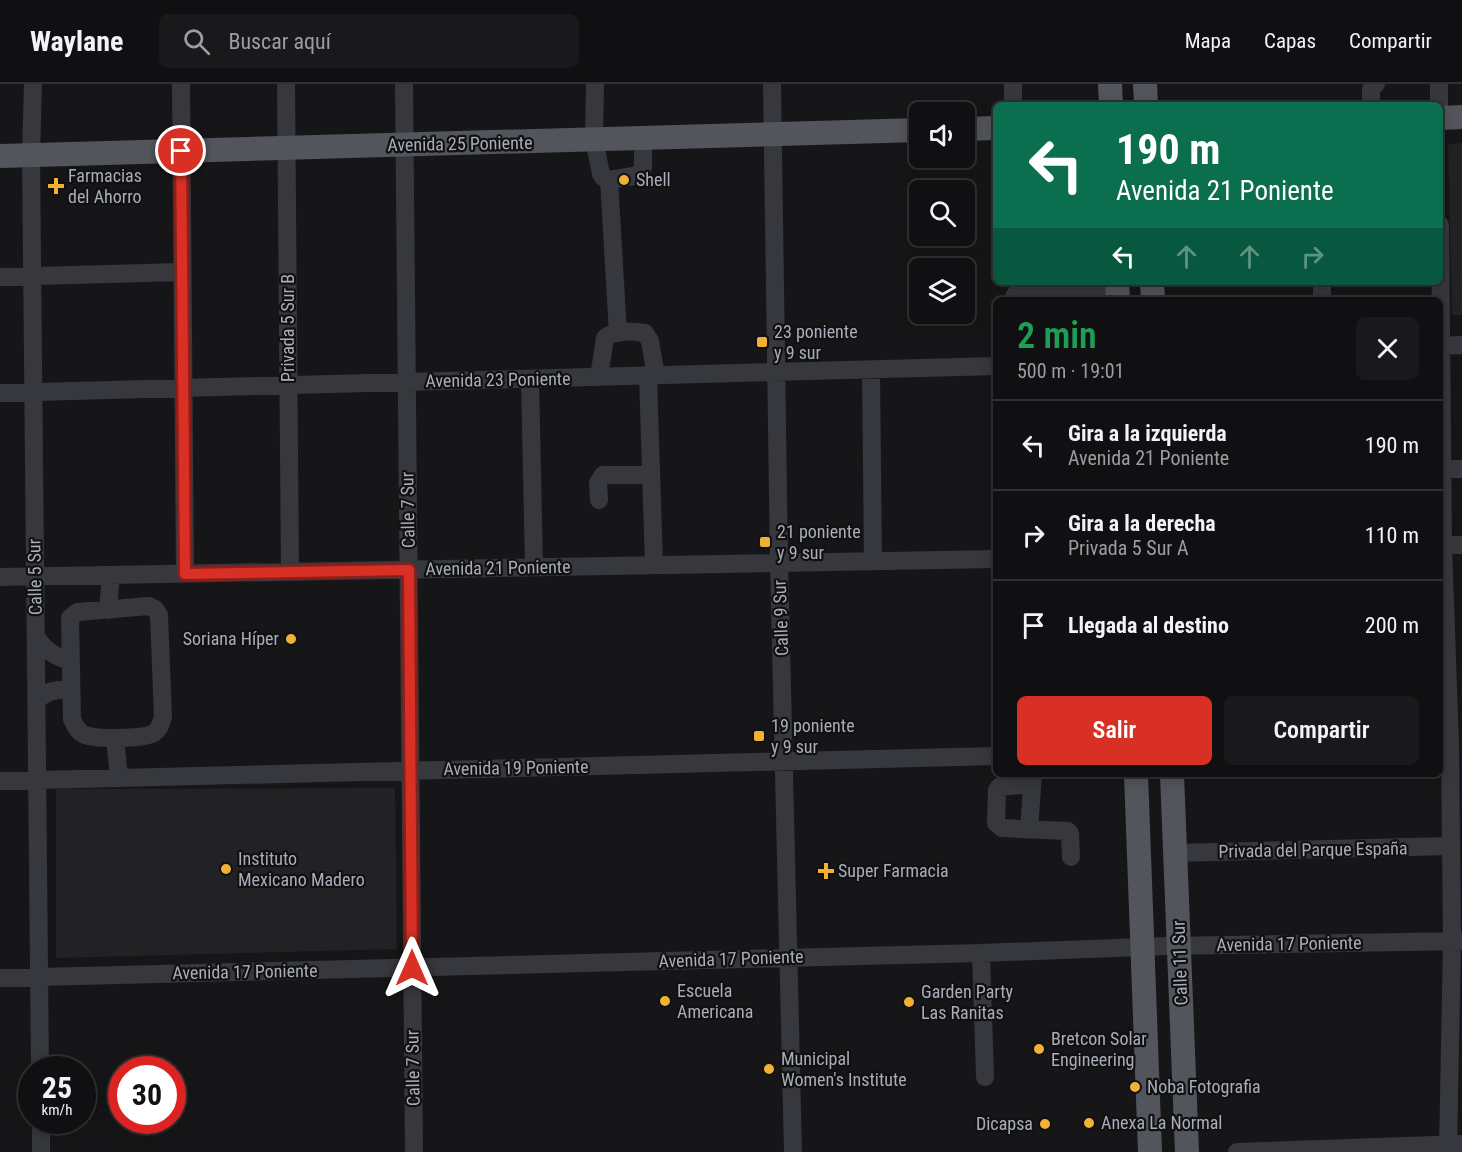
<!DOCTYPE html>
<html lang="es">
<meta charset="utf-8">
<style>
body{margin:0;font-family:"Roboto Condensed",sans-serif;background:#19191b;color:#f1f3f6;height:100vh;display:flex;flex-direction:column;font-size:22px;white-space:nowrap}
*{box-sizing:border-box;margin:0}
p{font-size:20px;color:#9c9d9f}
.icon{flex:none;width:33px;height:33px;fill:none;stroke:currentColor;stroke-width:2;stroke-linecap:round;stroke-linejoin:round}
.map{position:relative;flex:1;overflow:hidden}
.panel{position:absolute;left:993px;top:213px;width:450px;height:480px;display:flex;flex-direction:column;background:#101012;border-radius:9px;box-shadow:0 3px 15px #0003,0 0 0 2px #303032}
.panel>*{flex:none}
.top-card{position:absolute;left:993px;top:18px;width:450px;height:183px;border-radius:9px;box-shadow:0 3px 15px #0003,0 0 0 2px #303032;background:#0b6e4f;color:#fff;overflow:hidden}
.tools{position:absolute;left:909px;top:18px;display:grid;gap:12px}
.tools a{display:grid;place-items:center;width:66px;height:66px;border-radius:9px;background:#101012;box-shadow:0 3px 15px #0003,0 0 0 2px #303032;font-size:30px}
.speed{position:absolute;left:18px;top:972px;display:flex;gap:12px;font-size:30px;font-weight:700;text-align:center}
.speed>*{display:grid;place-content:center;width:78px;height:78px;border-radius:50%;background:#101012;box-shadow:0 3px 15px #0003,0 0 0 2px #303032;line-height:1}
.speed small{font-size:15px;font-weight:400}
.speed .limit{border:9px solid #d22;background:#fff;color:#111}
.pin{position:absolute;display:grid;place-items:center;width:51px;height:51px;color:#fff;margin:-26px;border:3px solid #fff;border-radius:50%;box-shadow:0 2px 6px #0007}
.me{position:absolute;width:66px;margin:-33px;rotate:0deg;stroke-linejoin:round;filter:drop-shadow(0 0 4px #0008)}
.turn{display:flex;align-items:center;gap:21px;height:126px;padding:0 24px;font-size:27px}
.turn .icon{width:78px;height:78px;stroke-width:2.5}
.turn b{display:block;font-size:42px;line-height:51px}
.lanes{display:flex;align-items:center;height:57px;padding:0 24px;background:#0003;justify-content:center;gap:30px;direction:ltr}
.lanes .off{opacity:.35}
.round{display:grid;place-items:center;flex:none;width:63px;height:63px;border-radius:9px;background:#19191b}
.head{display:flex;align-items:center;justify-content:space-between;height:102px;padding:0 24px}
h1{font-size:36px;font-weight:600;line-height:45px;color:#1e9e55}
.cta{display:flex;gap:12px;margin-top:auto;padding:12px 24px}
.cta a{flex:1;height:69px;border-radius:9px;background:#d93025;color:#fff;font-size:24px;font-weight:600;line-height:69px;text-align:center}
.cta a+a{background:#19191b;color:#f1f3f6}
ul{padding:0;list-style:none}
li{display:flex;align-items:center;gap:18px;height:90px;padding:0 24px;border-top:2px solid #303032}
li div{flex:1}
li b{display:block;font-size:22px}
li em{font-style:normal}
header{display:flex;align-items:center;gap:36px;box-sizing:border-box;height:84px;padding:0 30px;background:#101012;border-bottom:2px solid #303032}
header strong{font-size:28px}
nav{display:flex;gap:33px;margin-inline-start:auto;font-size:21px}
.search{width:420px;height:54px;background:#19191b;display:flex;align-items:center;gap:15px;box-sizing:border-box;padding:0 21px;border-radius:9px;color:#9c9d9f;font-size:22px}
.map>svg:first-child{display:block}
.built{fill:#222225}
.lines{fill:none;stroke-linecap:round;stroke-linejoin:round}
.minor{stroke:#37383d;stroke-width:18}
.major{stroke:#53555c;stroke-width:24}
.route-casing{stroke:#8d1f18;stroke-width:15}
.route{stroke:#d93025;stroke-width:10}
.poi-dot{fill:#f2b134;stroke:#111113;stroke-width:2}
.labels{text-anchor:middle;stroke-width:4.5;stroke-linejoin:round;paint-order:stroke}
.street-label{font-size:18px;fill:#a8adb8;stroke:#111113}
.poi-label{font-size:18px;fill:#a8adb8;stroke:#111113;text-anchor:start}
</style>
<header>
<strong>Waylane</strong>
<div class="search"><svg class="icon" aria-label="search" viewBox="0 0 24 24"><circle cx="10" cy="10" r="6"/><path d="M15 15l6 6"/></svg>Buscar aquí</div>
<nav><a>Mapa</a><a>Capas</a><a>Compartir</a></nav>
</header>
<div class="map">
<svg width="1462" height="1068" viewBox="0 0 1462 1068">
<rect width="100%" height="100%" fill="#161618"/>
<path class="built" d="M 1462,59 L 1462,231 L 1452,231 L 1448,60 Z
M 395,704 L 397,865 L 56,874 L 56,705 Z"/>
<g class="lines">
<path class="minor" d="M 33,0 L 31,71 L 40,986
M 181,0 L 185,490
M 286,0 L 290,488
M 404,0 L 414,1068
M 595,0 L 594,56 L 601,90 L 604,94 L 609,96 L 639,91 L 643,83 L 643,54
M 772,0 L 779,478 L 793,1068
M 1013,0 L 1013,21
M 1439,0 L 1439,21
M 1371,21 L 1371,5 L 1376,0
M 609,96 L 618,249
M 1440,141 L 1443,461 L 1450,661 L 1452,857 L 1448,1068
M 0,193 L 182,188
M 1322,198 L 1322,216
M 1013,216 C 1016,205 1025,201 1036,198
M 1029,216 L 1041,211 L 1117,207
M 1440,262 L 1462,261
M 871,287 L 873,477
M 648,292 L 654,481
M 599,293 L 605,254 C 613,246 633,247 645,249 L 650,257 L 656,292
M 530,295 L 534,483
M 0,309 L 996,282
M 1443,385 L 1462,385
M 599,416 L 598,399 L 603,391 L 651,391
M 1440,461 L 1462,461
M 0,493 L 996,475
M 149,522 L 155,525 L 159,531 L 163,633 C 161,639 160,645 154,649 C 144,655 94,656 83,650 C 77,647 75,641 72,635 L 70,534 L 77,528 Z
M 108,526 L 111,491
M 36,553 C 46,567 54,572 70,577
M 36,616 C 48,607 56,605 70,606
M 115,654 L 119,694
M 0,697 L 996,672
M 1032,700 L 999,703 L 997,706 L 996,739 L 1002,744 L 1068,747 L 1070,749 L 1071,773
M 1029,745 L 1033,690
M 1175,769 L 1450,762
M 981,869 L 985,993
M 0,894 L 981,869 L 1168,862 L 1462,857
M 41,1036 L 41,1068
M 1237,1068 L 1462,1060"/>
<path class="major" d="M 1110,0 L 1111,21
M 1145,0 L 1146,21
M 1440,34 L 1462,33
M 964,45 L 996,44
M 0,72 L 920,46
M 1117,198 L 1118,216
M 1152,198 L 1153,216
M 1136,690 L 1150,1068
M 1172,690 L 1187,1068"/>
</g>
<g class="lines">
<g class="route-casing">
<path id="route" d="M 181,67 L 185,490 L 409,486 L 412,884"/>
</g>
<use href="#route" class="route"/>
</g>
<g class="poi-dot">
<circle cx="624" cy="96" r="6"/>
<path d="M53 93h6v6h6v6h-6v6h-6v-6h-6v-6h6z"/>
<rect x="756" y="252" width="12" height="12" rx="3"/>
<rect x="759" y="452" width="12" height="12" rx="3"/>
<circle cx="291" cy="555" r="6"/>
<rect x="753" y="646" width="12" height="12" rx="3"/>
<circle cx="226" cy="785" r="6"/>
<path d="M823 778h6v6h6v6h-6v6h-6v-6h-6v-6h6z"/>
<circle cx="665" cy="917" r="6"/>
<circle cx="909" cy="918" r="6"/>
<circle cx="1039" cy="965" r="6"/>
<circle cx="769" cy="985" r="6"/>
<circle cx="1135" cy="1003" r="6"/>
<circle cx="1089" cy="1039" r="6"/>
<circle cx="1045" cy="1040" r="6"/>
</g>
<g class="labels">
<g class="street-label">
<text transform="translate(460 60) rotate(-1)" y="6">Avenida 25 Poniente</text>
<text transform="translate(288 244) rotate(-90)" y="6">Privada 5 Sur B</text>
<text transform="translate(498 296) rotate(-1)" y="6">Avenida 23 Poniente</text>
<text transform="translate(408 426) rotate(-91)" y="6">Calle 7 Sur</text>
<text transform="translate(498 484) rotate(-1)" y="6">Avenida 21 Poniente</text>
<text transform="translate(35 493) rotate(-91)" y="6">Calle 5 Sur</text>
<text transform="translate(781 534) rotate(-92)" y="6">Calle 9 Sur</text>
<text transform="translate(516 684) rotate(-1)" y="6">Avenida 19 Poniente</text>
<text transform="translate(1313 766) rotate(-1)" y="6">Privada del Parque España</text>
<text transform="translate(1289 860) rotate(-1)" y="6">Avenida 17 Poniente</text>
<text transform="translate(731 875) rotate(-2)" y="6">Avenida 17 Poniente</text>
<text transform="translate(1180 879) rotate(-92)" y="6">Calle 11 Sur</text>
<text transform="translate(245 888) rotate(-1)" y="6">Avenida 17 Poniente</text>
<text transform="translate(413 984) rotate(-91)" y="6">Calle 7 Sur</text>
</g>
<g class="poi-label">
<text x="68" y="98">Farmacias<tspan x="68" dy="21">del Ahorro</tspan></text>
<text x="636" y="102">Shell</text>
<text x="774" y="254">23 poniente<tspan x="774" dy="21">y 9 sur</tspan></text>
<text x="777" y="454">21 poniente<tspan x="777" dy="21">y 9 sur</tspan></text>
<text x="279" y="561" text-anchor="end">Soriana Híper</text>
<text x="771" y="648">19 poniente<tspan x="771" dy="21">y 9 sur</tspan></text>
<text x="238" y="781">Instituto<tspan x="238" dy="21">Mexicano Madero</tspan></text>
<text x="838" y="793">Super Farmacia</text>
<text x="677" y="913">Escuela<tspan x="677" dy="21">Americana</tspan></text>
<text x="921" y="914">Garden Party<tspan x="921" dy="21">Las Ranitas</tspan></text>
<text x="1051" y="961">Bretcon Solar<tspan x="1051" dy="21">Engineering</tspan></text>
<text x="781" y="981">Municipal<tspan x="781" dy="21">Women's Institute</tspan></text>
<text x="1147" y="1009">Noba Fotografia</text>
<text x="1101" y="1045">Anexa La Normal</text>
<text x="1033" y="1046" text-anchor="end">Dicapsa</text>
</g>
</g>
</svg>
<div class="tools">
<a><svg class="icon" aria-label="sound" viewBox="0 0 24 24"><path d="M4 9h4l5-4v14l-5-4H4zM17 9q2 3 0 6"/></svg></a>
<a><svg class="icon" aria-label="search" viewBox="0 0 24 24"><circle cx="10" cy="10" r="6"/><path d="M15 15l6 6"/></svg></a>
<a><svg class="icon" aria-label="layers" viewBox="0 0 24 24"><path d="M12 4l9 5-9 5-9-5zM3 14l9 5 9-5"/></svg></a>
</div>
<div class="speed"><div>25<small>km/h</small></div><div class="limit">30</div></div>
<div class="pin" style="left:181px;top:67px;background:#d93025"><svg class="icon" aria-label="arrive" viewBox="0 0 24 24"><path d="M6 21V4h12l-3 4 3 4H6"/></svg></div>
<svg class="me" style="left:412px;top:884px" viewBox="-20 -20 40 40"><path d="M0-17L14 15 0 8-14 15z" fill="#d93025" stroke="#fff" stroke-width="4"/></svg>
<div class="top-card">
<div class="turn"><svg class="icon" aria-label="left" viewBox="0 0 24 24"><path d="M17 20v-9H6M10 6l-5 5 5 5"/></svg><div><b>190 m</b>Avenida 21 Poniente</div></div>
<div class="lanes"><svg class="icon" aria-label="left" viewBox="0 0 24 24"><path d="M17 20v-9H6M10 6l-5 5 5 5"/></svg><svg class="icon off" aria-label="ahead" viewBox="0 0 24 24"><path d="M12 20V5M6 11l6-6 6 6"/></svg><svg class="icon off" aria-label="ahead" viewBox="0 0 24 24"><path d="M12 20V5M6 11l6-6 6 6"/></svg><svg class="icon off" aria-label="right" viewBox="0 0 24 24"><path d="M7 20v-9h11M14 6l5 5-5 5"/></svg></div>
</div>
<section class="panel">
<div class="head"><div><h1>2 min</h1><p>500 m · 19:01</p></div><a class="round"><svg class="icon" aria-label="close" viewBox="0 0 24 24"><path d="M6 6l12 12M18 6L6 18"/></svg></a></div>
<ul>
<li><svg class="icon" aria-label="left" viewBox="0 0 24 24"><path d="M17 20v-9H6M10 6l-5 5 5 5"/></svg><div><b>Gira a la izquierda</b><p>Avenida 21 Poniente</p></div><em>190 m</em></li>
<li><svg class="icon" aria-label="right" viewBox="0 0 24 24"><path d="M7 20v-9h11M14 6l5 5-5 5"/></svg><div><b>Gira a la derecha</b><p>Privada 5 Sur A</p></div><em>110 m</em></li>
<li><svg class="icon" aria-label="arrive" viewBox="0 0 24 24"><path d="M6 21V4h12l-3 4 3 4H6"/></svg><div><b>Llegada al destino</b></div><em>200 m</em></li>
</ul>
<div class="cta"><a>Salir</a><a>Compartir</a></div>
</section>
</div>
